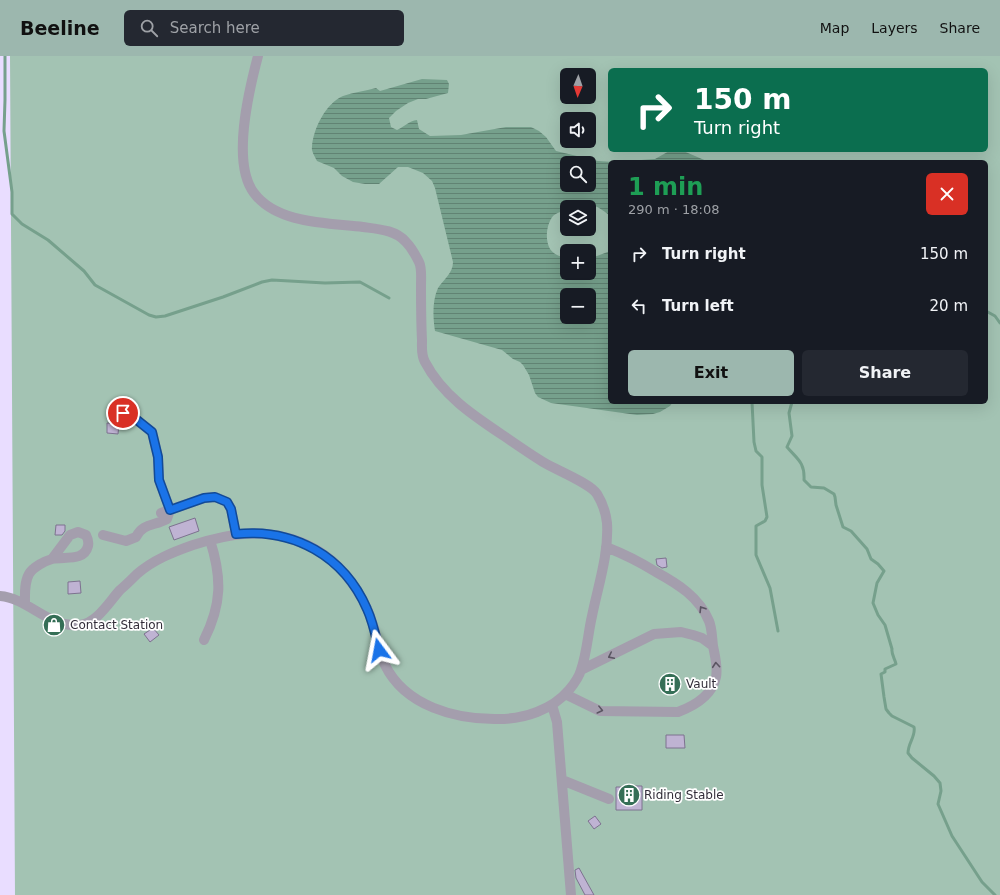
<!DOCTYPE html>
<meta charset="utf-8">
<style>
body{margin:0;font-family:"DejaVu Sans",sans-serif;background:#242831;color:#f1f3f6;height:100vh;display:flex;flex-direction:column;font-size:15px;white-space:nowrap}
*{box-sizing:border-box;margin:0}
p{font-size:13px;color:#9ea1a6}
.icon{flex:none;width:22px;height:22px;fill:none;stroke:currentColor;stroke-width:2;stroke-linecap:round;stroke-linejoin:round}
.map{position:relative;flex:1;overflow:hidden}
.details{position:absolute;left:608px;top:104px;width:380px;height:244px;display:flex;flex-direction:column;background:#171b24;border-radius:6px;box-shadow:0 4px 16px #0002}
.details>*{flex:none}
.top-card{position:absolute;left:608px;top:12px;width:380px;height:84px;border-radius:6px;box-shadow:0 4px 16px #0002;background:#0b6e4f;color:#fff;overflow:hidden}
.needle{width:26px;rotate:182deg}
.buttons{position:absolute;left:560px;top:12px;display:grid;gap:8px}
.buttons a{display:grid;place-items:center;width:36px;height:36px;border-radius:6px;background:#171b24;box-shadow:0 4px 16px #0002;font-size:20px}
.pin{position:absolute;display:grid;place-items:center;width:34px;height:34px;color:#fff;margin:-17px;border:2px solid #fff;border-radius:50%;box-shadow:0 1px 4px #0007}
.me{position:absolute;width:44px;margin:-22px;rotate:347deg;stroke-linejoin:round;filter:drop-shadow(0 0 3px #0008)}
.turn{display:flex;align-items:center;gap:14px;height:84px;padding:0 20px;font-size:18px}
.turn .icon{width:52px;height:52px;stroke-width:2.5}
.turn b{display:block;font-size:28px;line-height:34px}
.round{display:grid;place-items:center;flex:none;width:42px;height:42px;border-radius:6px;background:#242831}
.headline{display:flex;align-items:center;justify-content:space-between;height:68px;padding:0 20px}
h1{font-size:24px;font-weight:600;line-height:30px;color:#1e9e55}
.action{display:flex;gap:8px;margin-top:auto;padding:8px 20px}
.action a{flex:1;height:46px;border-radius:6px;background:#9cb7ae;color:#111;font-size:16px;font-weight:600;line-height:46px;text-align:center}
.action a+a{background:#242831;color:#f1f3f6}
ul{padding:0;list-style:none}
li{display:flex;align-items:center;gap:12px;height:52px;padding:0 20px}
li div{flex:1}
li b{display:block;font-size:15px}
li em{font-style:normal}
header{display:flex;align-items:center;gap:24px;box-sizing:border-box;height:56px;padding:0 20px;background:#9cb7ae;color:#111}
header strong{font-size:19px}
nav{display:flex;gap:22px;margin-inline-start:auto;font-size:14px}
.search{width:280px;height:36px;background:#242831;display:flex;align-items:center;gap:10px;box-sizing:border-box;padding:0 14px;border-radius:6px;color:#9ea1a6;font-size:15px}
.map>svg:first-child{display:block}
.park{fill:#a3c3b3;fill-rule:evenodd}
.water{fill:url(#water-rules);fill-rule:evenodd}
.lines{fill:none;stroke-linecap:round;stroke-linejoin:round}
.stream{stroke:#76a08c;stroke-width:3}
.building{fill:#bfb3d3;stroke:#7d728f}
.minor{stroke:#a49ead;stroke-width:10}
.oneway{stroke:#5a5562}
.route-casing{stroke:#114b97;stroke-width:10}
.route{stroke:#1a73e8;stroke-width:7}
.labels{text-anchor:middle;stroke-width:3.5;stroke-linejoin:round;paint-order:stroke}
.poi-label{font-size:12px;fill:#322d39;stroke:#fff;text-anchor:start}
</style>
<header>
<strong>Beeline</strong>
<div class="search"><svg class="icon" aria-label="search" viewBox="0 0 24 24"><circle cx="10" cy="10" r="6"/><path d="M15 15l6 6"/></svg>Search here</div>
<nav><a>Map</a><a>Layers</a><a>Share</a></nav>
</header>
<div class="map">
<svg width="1000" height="839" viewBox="0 0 1000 839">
<defs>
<pattern id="water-rules" width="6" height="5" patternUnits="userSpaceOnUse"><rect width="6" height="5" fill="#76a08c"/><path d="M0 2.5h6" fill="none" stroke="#618373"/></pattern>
</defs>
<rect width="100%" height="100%" fill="#e9ddff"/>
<path class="park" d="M 10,0 L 1000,0 L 1000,839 L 15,839 ZM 610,14 L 986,14 L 986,94 L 610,94 ZM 567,19 L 589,19 L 589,41 L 567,41 ZM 567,63 L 589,63 L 589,85 L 567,85 ZM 610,106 L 986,106 L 986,346 L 610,346 ZM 567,107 L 589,107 L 589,129 L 567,129 ZM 567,151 L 589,151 L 589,173 L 567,173 ZM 567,195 L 589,195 L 589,217 L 567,217 ZM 567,239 L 589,239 L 589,261 L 567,261 Z"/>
<path class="water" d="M 422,23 L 447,24 L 449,28 L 448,37 L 426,43 L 418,43 L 408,47 L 396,55 L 389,62 L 391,71 L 397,74 C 404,71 409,65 417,64 L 419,73 L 430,80 L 461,79 L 506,71 L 531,71 L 539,75 L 546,81 L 556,95 L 598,105 L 613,106 L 655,103 L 671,94 L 681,94 L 709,106 L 610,106 L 610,160 C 602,153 592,146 580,148 C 575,149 572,151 567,151 L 567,153 C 563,155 556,157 553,160 C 546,169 545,184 550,193 C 554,199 561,201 567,202 L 567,217 L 589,217 L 589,201 L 597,200 L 610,195 L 610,346 L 673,346 L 670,350 L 660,356 L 653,358 L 637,359 L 551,347 L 538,341 L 535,337 L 529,319 L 523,309 L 520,306 L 513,303 L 502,294 L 435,275 C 433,262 432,245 438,232 C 444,223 453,217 453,206 L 435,132 L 432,125 L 423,117 L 408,111 L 398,111 L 379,128 L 365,128 L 353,126 L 342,120 L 334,112 L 317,105 C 315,101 311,95 312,91 C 313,73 326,47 343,40 C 354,36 365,35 376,32 L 380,35 ZM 567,107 L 589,107 L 589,129 L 567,129 ZM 567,239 L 589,239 L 589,261 L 567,261 Z"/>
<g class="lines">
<path class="stream" d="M 5,0 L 5,44 L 4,75 L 12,136 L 12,158 L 22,168 L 48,184 L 84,215 L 95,229 L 149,259 L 156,261 L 165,260 L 223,241 L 262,226 L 272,224 L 325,227 L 360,226 L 389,242
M 986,255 L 995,260 L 1000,267
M 752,346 L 754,386 L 756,395 L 762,401 L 762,429 L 767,461 L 765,465 L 756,470 L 756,499 L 770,532 L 778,575
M 792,346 L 789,357 L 792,380 L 787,391 C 797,403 805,406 804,424 L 811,431 L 824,432 L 834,438 L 835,441 L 836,449 L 843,471 L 851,475 L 867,493 L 871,503 L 878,508 L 884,515 L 877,527 L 873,547 L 878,559 L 885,569 L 892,593 C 891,598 895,603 896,608 L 885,613 L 885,616 L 881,618 L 884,641 L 886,653 L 889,657 L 892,660 L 914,671 C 916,680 908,687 908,697 L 912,702 L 934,720 L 940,727 L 941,735 L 938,748 L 952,780 L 982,826 L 995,839"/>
</g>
<path class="building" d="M 107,367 L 119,368 L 118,378 L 107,377 Z
M 195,462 L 199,475 L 174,484 L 169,471 Z
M 56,469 L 65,469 L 65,475 L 62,479 L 55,479 Z
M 666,502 L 667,511 L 662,512 L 657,509 L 656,503 Z
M 80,525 L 81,537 L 68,538 L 68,526 Z
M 153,572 L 159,579 L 150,586 L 144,578 Z
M 666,679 L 684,679 L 685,692 L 666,692 Z
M 635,730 L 642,730 L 642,754 L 616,754 L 616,731 L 635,731 Z
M 595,760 L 601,768 L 594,773 L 588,765 Z
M 579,812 L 594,839 L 585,839 L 576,822 L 575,814 Z"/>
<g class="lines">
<path class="minor" d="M 161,457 L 204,442 L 215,441 L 227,446 L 231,453 L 236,478
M 103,479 L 126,485 L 136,481 C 143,467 154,470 167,463 L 170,454 L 159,424 L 158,401 L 152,376 L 137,364 L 123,357
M 606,491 C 624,498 640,506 656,516 C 678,528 699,541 709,565 C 712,572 712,582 713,590
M 0,540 C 28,542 50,573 80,569 C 97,567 109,546 120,534 C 126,529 132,523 137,518 C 153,504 173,496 193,489 C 228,478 263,471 300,486 C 337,500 363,534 374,572 C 377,584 379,597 385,609 C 405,650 456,664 499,663 C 524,663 552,654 569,634 C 574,628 579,621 581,614 C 587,597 588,577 592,560 C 598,530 609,498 607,467 C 606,458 602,446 597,438 C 590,427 556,414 543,406 C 530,398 517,389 504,380 C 474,360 442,339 425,306 C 421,299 422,292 422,284 C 421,265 421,247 421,229 C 421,221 422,212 419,206 C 416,200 411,191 406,186 C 396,174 378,173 363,171 C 328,167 277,168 254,137 C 231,107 249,34 258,0
M 25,548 C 25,539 24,527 29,518 C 33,511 45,505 52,503 C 64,500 84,506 88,490 C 89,486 88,483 86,479 L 78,476 L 70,479 L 52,503
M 204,584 C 222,548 222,522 210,484
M 565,638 L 600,655 L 678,656 C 694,650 712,640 716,621 C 718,611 715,600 713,590 L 702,582 L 693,579 L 681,576 L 654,578 L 581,614
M 552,649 L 557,666 L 571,839
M 562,724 L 609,743"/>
</g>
<defs><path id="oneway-chevron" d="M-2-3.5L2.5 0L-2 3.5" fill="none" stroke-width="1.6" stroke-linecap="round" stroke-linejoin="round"/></defs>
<g class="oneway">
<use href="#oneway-chevron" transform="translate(702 553) rotate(-122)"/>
<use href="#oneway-chevron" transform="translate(611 600) rotate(154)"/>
<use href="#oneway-chevron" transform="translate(716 609) rotate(-95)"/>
<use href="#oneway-chevron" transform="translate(600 654) rotate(14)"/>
</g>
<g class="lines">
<g class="route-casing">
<path id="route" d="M 123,357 L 137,364 L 152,376 L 158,401 L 159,424 L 170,454 L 204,442 L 215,441 L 227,446 L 231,453 L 236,478 C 294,472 344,500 367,553 C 373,566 376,581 379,594"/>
</g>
<use href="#route" class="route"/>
</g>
<defs>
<g id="shop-disc" transform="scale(1.15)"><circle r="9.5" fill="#356e56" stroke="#fff"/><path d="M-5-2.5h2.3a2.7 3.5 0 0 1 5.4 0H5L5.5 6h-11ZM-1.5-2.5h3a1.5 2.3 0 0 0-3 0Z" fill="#fff"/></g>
<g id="building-disc" transform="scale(1.15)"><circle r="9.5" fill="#356e56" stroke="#fff"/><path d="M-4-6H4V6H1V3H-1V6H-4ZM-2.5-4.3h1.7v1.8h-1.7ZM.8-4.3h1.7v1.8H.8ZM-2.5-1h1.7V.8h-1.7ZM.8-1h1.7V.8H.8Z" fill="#fff"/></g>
</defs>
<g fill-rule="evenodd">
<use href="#shop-disc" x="54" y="569"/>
<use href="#building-disc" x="670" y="628"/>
<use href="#building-disc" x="629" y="739"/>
</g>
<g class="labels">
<g class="poi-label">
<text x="70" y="573">Contact Station</text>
<text x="686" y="632">Vault</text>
<text x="644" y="743">Riding Stable</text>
</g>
</g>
</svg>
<div class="buttons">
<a><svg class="needle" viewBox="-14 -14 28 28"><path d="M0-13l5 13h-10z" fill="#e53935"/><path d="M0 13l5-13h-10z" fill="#9ea1a6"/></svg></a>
<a><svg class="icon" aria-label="sound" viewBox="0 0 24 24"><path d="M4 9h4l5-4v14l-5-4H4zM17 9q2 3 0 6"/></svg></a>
<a><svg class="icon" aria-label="search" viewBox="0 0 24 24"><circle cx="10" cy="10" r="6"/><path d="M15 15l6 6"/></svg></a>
<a><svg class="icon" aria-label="layers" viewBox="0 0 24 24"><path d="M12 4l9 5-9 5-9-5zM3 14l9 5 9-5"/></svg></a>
<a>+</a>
<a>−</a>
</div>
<div class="pin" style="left:123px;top:357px;background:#d93025"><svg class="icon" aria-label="arrive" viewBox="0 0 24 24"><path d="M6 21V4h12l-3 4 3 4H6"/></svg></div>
<svg class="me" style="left:379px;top:594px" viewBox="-20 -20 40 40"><path d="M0-17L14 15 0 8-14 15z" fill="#1a73e8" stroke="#fff" stroke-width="4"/></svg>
<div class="top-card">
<div class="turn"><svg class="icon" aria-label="right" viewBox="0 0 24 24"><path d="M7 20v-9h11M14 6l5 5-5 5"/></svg><div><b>150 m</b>Turn right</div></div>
</div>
<section class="details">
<div class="headline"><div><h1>1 min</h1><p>290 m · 18:08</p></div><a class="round" style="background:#d93025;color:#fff"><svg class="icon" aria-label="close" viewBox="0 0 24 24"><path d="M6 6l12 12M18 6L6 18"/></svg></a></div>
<ul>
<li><svg class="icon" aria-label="right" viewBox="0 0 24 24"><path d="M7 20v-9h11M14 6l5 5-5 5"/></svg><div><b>Turn right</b></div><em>150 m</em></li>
<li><svg class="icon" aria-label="left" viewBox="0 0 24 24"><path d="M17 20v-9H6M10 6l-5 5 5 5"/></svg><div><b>Turn left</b></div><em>20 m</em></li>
</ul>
<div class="action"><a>Exit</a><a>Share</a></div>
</section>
</div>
